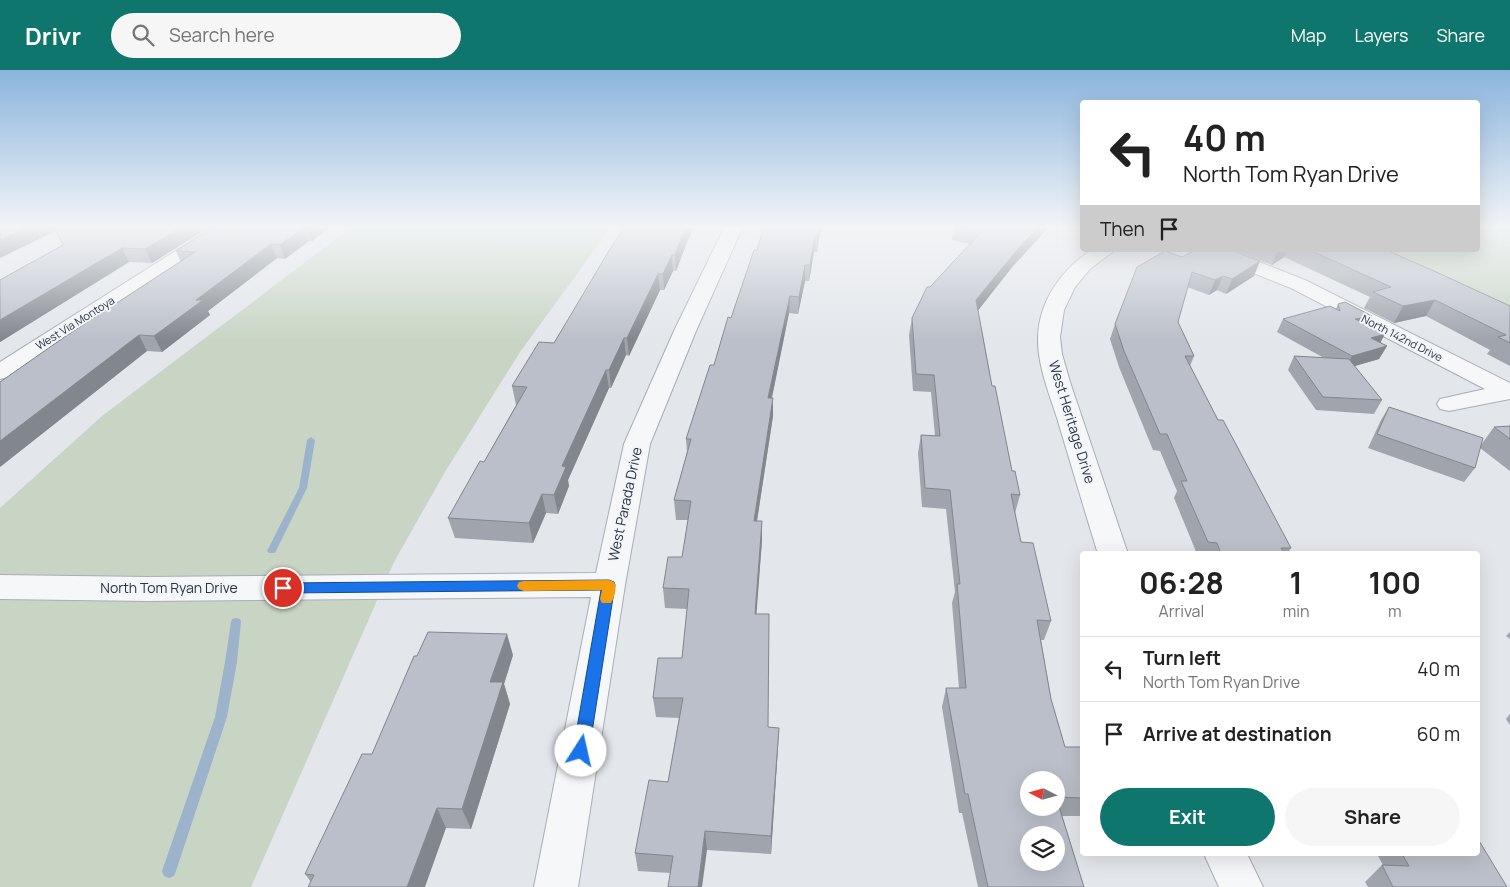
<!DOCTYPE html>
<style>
body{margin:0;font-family:Manrope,sans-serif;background:#f6f6f6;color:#222;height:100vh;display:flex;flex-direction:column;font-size:19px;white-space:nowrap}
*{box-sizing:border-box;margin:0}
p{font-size:16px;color:#767676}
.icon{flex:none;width:28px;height:28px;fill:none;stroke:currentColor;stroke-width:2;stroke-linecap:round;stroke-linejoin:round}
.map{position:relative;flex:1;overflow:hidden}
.drawer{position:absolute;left:1080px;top:481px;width:400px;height:305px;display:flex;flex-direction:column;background:#fff;border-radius:5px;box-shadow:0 5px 20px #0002}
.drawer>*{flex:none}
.banner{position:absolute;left:1080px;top:30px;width:400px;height:152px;border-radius:5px;box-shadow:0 5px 20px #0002;background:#fff;color:#222;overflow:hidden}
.needle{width:32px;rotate:276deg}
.buttons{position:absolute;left:1020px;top:701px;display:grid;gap:10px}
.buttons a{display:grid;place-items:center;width:45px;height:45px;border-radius:50%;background:#fff;box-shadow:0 5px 20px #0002;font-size:25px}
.pin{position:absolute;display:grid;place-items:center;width:42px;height:42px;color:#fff;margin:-21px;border:2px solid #fff;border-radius:50%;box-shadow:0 1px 5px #0007}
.me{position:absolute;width:55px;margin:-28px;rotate:10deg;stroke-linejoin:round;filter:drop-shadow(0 0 4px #0008)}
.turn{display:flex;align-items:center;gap:18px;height:105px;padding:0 20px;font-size:22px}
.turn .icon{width:65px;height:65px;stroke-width:2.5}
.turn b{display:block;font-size:35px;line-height:42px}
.then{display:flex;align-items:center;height:48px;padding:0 20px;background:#0003;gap:10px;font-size:19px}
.eta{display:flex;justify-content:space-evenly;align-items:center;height:85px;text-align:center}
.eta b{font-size:30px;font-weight:700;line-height:35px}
.action{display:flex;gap:10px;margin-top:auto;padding:10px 20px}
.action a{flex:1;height:58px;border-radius:30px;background:#0f766e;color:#fff;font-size:20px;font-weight:700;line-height:58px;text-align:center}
.action a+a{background:#f6f6f6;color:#222}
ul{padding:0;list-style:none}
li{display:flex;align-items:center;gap:15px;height:65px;padding:0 20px;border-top:1px solid #e0e0e0}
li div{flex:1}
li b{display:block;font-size:19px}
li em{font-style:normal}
header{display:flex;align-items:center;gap:30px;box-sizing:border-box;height:70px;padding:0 25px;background:#0f766e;color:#fff}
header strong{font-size:24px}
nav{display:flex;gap:28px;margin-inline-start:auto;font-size:18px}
.search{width:350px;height:45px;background:#f6f6f6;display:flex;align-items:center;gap:12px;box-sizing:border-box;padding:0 18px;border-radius:28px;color:#767676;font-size:19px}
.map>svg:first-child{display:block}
.green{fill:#c8d5c4}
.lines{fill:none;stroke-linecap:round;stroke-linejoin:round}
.stream{fill:#9db3cc;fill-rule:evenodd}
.street-casing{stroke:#a8adb6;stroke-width:2}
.street{fill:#f6f7f9;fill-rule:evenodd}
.wall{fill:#a0a4ad}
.shaded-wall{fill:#82868d}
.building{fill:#babfc9;stroke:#82868d;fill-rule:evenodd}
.route{fill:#1a73e8;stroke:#114b97}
.slow{fill:#f59e0b}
.labels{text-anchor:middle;stroke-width:4;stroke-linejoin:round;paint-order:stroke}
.far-street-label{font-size:11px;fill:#2a3344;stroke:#f3f5f8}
.street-label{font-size:14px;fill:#2a3344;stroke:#f3f5f8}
</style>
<header>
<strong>Drivr</strong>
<div class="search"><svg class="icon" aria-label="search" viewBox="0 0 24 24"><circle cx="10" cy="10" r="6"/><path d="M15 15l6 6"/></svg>Search here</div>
<nav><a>Map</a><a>Layers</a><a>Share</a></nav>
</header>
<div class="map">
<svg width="1510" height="817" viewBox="0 0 1510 817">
<rect width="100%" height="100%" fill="#e3e6eb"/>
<path class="green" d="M 353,156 L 612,156 L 520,282 L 445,402 L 394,492 L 251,817 L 0,817 L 0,438 L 102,346 Z
M 1478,156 L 1510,156 L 1510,237 L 1382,180 L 1478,180 Z"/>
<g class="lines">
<path class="stream" d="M 311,367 L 315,370 L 307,418 L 275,483 L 269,483 L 267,481 L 299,418 L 307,370 Z
M 236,548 L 240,549 L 241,552 L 237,592 L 227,647 L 176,801 L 174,806 L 169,808 L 164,806 L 162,801 L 215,647 L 225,592 L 231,552 L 232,549 Z"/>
<g class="street-casing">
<path id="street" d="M 215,156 L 236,156 L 233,160 L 8,307 L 0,309 L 0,292 Z
M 725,156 L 743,156 L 696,261 L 650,374 L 625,515 L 578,817 L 534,817 L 591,527 L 148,531 L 0,529 L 0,505 L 148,507 L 596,503 L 624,374 L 674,261 Z
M 1093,180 L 1115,180 L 1090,199 L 1075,217 L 1064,240 L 1060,267 L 1062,284 L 1070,312 L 1128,484 L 1098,484 C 1084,439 1071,394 1057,348 C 1049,323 1037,294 1038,267 C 1039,232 1062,197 1093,180 Z
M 1203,180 L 1229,180 L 1305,210 L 1510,313 L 1510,329 L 1449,341 L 1440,339 L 1437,334 L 1440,329 L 1485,319 L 1291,218 L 1205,184 Z
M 1204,784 L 1247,784 L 1263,817 L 1219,817 Z"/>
</g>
<use href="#street" class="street"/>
</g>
<path class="wall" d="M 0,156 L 211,156 L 152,193 L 129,192 L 0,272 L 0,210 L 63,175 L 56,161 Z
M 216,156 L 331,156 L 312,171 L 309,171 L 285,189 L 277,188 L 208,241 L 210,245 L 162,282 L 147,281 L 0,397 L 181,192 L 176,181 Z
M 625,156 L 694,156 L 691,162 L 676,201 L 673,201 L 664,220 L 660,220 L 629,286 L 626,285 L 611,318 L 609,318 L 568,410 L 569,416 L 558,444 L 546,443 L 533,473 L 455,468 L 448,448 L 484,392 L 516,335 L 512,316 L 554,273 Z
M 821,156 L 817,182 L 814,182 L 809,211 L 805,211 L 798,244 L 789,243 L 772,328 L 773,346 L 757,451 L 762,451 L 762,470 L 756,544 L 768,657 L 778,677 L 771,784 L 707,780 L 670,803 L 638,801 L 635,783 L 668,712 L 679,648 L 656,647 L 653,628 L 682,588 L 687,539 L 665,538 L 663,518 L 682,487 L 688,450 L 676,450 L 674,430 L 687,382 L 686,369 L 714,295 L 731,248 L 757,180 Z
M 955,156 L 1050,156 L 1013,196 L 978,240 L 992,316 L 1012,401 L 1020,425 L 1015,443 L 1021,472 L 1051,551 L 1044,570 L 1041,570 L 1051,629 L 1065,677 L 1082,677 L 1082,746 L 1062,746 L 1084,817 L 978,817 L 962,743 L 959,743 L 942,637 L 946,618 L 959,618 L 952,533 L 955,522 L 946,439 L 922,437 L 918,383 L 921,365 L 935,366 L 931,322 L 913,321 L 909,265 L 912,248 L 930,217 L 970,174 L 952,170 Z
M 1234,180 L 1386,180 L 1510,236 L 1510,296 L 1487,284 L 1490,280 L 1426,246 L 1394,253 L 1364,238 L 1370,227 L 1284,187 L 1272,195 Z
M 1182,187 L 1254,206 L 1226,224 L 1217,220 L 1209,225 L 1187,217 L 1178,252 L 1194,286 L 1190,296 L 1218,350 L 1291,478 L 1287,484 L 1197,484 L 1174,428 L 1177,421 L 1160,381 L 1153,380 L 1119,297 L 1110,269 L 1115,254 Z
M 1338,234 L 1367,254 L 1385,264 L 1380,272 L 1387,276 L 1379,289 L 1354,296 L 1382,330 L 1374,344 L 1316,340 L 1288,300 L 1294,286 L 1324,288 L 1277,262 L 1283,249 L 1336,239 Z
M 1389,337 L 1481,375 L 1494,357 L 1510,356 L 1510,401 L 1480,378 L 1475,398 L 1464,412 L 1368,378 L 1381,350 Z
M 1510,562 L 1510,569 L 1506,566 Z
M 513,585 L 504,614 L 510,634 L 471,759 L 446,758 L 311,812 L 305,804 L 372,684 Z
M 1510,644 L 1510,655 L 1506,649 Z
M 1377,784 L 1478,784 L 1507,817 L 1368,817 L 1365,812 L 1382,795 L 1383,795 Z"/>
<path class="shaded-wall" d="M 30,156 L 53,156 L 56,161 L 0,188 L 0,170 Z
M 184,156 L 211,156 L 152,193 L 145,179 Z
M 309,156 L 331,156 L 312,171 L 307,158 Z
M 686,156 L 694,156 L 691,162 L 676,201 L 675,185 Z
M 820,156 L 821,156 L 817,182 L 818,166 Z
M 1039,156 L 1050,156 L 1013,196 L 973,247 L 976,230 L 1017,180 Z
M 304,157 L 309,171 L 285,189 L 280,175 Z
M 815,166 L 814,182 L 809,211 L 810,195 Z
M 271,174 L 277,188 L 208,241 L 210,245 L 162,282 L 154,266 L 196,230 Z
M 122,178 L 129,192 L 0,272 L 0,250 Z
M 1278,180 L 1287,180 L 1284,187 L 1272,195 Z
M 672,185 L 673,201 L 664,220 L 663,204 Z
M 1260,191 L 1254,206 L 1226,224 L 1232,209 Z
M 805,195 L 805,211 L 798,244 L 799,227 Z
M 658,204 L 660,220 L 629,286 L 627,268 Z
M 1223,206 L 1217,220 L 1209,225 L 1215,210 Z
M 790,226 L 789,243 L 768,346 L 768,328 Z
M 1435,230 L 1426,246 L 1394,253 L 1403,236 Z
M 1372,246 L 1365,258 L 1355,249 Z
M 1385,264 L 1378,277 L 1371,268 Z
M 139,265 L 147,281 L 0,397 L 0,371 Z
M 624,268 L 626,285 L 611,318 L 609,300 Z
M 1387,276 L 1379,289 L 1345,299 L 1352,286 Z
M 606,300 L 609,318 L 568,410 L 569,416 L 558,444 L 554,425 L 562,396 Z
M 773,328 L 773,346 L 754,470 L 754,451 Z
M 542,424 L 546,443 L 533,473 L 529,453 Z
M 762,451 L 762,470 L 755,564 L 755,544 Z
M 507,564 L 513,585 L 504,614 L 510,634 L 471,759 L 462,739 L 490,612 Z
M 779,658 L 778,677 L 771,784 L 771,766 Z
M 437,738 L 446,758 L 425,817 L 407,817 Z
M 705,761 L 707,780 L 702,817 L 698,817 Z"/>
<path class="building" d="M 0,156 L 30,156 L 0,170 Z
M 53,156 L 184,156 L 145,179 L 122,178 L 0,250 L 0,210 L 63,175 Z
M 216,156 L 309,156 L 307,158 L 304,157 L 280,175 L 271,174 L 196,230 L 203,230 L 154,266 L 139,265 L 0,371 L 0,312 L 63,268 L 195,182 L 176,181 Z
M 625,156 L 686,156 L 675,185 L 672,185 L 663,204 L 658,204 L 627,268 L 624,268 L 609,300 L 606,300 L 562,396 L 566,397 L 554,425 L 542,424 L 529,453 L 448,448 L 480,391 L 484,392 L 527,317 L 512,316 L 539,272 L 554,273 L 610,179 Z
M 764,156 L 820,156 L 818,166 L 815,166 L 810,195 L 805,195 L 799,227 L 790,226 L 768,328 L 773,328 L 754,451 L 762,451 L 755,544 L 769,544 L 768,657 L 779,658 L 771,766 L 705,761 L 698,817 L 668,817 L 673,786 L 635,783 L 649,710 L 668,712 L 683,628 L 653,628 L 658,588 L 682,588 L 689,519 L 663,518 L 668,487 L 682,487 L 691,431 L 674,430 L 691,369 L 686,369 L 710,295 L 714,295 L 728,247 L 731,248 L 754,180 L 757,180 Z
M 960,156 L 1039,156 L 1017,180 L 976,230 L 992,316 L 995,316 L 1012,401 L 1015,401 L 1020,425 L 1011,424 L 1021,472 L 1033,473 L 1051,551 L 1037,550 L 1051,629 L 1065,677 L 1082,677 L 1082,728 L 1056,727 L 1056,710 L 1029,710 L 1029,738 L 1056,738 L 1056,727 L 1084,817 L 988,817 L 968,724 L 965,724 L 946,618 L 966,618 L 957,514 L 960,514 L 950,420 L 925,418 L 921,365 L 940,366 L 934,305 L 916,304 L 912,248 L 927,217 L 930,217 L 982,161 ZM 1029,765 L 1056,765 L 1056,792 L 1029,792 Z
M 1195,180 L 1231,180 L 1260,191 L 1232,209 L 1223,206 L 1215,210 L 1192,202 L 1178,252 L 1194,286 L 1185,286 L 1218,350 L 1223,350 L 1291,478 L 1281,478 L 1285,484 L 1221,484 L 1217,473 L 1208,472 L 1181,411 L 1187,411 L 1167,364 L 1160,364 L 1124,281 L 1115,254 L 1137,197 L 1165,181 L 1182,187 Z
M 1310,180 L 1386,180 L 1434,201 L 1510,236 L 1510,273 L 1498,267 L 1506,265 L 1435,230 L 1403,236 L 1373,222 L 1391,217 Z
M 1345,232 L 1372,246 L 1355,249 L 1385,264 L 1371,268 L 1387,276 L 1352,286 L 1283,249 L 1330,236 L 1340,241 L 1338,234 Z
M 1294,286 L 1349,289 L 1382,330 L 1323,327 Z
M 1389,337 L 1483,368 L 1475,398 L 1377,364 Z
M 1510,356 L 1510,369 L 1494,357 Z
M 428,562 L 507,564 L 490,612 L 503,612 L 462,739 L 437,738 L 407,817 L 308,817 L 314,805 L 305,804 L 362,684 L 372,684 L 414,586 L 417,586 Z
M 1478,769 L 1507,817 L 1393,817 L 1382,795 L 1409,796 L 1402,784 L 1478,784 Z"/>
<linearGradient id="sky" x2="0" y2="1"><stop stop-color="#8ab4dd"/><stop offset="0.58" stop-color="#f2f4f6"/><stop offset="1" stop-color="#f2f4f6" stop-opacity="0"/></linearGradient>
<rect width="1510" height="270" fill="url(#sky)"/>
<path class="route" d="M 609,510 L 614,512 L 615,515 L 589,681 L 587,686 L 581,688 L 576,686 L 573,681 L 601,520 L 283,523 L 278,521 L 276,518 L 278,514 L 283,513 Z"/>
<path class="slow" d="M 609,510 L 614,512 C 617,517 615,527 611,533 L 602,533 L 600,529 L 602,520 L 524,521 L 519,519 L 517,516 L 519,512 L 524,511 Z"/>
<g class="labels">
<g class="far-street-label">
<text transform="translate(75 253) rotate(-32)" y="4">West Via Montoya</text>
<text transform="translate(1402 268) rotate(27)" y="4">North 142nd Drive</text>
</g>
<g class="street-label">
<text transform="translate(1072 352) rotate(73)" y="5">West Heritage Drive</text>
<text transform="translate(625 434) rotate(-78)" y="5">West Parada Drive</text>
<text x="169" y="523">North Tom Ryan Drive</text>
</g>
</g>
</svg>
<div class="buttons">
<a><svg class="needle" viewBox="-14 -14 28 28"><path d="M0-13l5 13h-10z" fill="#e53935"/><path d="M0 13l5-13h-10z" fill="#767676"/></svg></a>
<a><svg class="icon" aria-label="layers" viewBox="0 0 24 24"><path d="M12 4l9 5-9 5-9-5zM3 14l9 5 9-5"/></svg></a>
</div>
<div class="pin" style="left:283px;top:518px;background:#d93025"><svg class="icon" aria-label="arrive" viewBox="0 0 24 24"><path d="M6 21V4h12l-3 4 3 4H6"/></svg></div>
<svg class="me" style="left:581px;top:681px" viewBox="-20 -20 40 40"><circle r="19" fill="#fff"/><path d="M0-13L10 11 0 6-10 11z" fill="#1a73e8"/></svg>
<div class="banner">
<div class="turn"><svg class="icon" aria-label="left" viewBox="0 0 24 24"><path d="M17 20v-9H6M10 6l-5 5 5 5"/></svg><div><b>40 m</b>North Tom Ryan Drive</div></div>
<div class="then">Then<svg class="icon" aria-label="arrive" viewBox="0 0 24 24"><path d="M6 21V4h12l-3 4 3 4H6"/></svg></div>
</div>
<section class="drawer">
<div class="eta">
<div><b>06:28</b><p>Arrival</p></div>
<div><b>1</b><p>min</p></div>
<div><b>100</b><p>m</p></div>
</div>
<ul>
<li><svg class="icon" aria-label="left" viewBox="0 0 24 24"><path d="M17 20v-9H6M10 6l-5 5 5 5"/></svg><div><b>Turn left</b><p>North Tom Ryan Drive</p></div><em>40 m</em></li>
<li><svg class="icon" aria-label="arrive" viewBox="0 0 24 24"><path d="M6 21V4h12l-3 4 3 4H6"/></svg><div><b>Arrive at destination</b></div><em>60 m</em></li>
</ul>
<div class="action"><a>Exit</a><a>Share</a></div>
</section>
</div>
